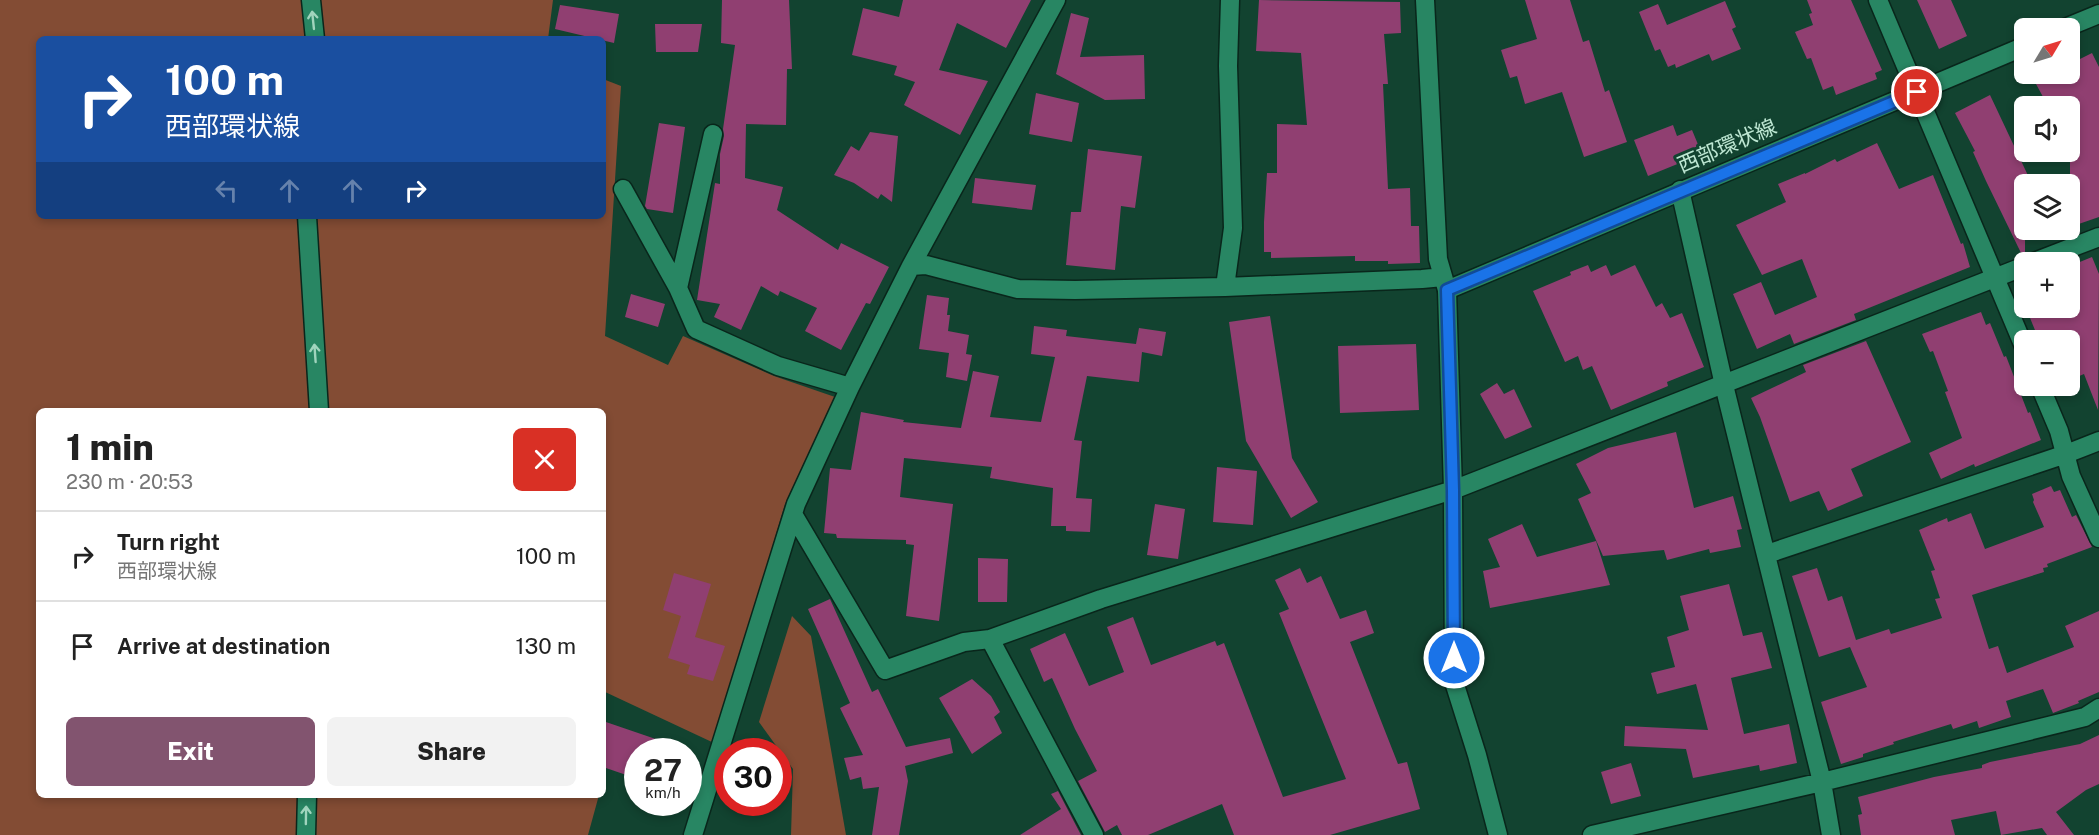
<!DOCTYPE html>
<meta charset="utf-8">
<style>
body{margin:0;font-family:"Public Sans","Noto Sans JP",sans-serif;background:#f2f2f2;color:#222;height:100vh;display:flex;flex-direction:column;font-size:22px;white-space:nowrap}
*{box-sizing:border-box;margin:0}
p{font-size:20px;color:#767676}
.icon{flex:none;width:33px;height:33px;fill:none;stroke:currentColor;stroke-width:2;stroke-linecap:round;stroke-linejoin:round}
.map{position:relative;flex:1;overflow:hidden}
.panel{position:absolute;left:36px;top:408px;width:570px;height:390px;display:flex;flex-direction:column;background:#fff;border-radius:9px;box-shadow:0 3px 9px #0003}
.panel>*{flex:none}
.banner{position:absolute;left:36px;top:36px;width:570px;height:183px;border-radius:9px;box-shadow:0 3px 9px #0003;background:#1a4fa0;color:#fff;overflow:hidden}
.needle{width:39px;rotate:52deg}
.controls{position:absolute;left:2014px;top:18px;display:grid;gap:12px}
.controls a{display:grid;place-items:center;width:66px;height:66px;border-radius:9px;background:#fff;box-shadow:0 3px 9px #0003;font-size:30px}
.speed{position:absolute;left:624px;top:738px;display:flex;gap:12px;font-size:30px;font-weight:700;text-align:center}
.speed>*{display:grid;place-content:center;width:78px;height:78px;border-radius:50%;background:#fff;box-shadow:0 3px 9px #0003;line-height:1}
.speed small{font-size:15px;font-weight:400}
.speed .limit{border:9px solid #d22;background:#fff;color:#111}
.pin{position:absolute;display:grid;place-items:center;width:51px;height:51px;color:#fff;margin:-26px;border:3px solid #fff;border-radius:50%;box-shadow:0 2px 6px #0007}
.me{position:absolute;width:66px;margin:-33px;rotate:0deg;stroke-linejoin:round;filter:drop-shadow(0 0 4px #0008)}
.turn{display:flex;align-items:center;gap:21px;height:126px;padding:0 30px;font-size:27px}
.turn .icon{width:78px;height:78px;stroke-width:2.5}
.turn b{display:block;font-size:42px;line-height:51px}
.lanes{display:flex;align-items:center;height:57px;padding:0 30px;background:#0003;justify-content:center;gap:30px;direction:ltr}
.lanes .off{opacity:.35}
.round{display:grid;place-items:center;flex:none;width:63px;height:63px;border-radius:9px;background:#f2f2f2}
.summary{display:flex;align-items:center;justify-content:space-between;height:102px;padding:0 30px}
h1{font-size:36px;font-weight:800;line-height:45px}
.primary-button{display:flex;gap:12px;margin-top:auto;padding:12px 30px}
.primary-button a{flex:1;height:69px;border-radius:9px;background:#82546f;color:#fff;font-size:24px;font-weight:800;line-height:69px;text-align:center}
.primary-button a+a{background:#f2f2f2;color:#222}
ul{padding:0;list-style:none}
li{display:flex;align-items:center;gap:18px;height:90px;padding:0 30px;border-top:2px solid #e0e0e0}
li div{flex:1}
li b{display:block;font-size:22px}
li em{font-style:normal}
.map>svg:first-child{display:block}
.green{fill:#834c34}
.building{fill:#903f71}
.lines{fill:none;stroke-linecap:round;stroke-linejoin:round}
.minor-casing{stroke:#09261b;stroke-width:21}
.tertiary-casing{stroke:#09261b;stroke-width:21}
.minor{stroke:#288663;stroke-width:18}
.tertiary{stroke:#288663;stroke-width:18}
.oneway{stroke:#a0d4bd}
.route-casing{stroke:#114b97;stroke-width:15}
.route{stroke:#1a73e8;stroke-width:10}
.labels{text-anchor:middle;stroke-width:6;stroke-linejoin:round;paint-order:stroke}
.street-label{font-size:21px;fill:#bee7d3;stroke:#124330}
</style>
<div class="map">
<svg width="2099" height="835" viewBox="0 0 2099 835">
<rect width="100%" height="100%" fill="#124330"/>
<path class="green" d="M 0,0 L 553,0 L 548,39 L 39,39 L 39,216 L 603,216 L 603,79 L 621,86 L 605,336 L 668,365 L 683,336 L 774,376 L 835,397 L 785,504 L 714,743 L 603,691 L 603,411 L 39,411 L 39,795 L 599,795 L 588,835 L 0,835 Z
M 792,616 L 811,636 L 846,835 L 791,835 L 793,769 L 759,722 Z"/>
<path class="building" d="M 722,0 L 789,0 L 792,69 L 787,69 L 786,125 L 746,124 L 745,178 L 783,187 L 777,210 L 838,250 L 841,243 L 889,267 L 870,304 L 866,303 L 841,350 L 805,331 L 817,308 L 780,291 L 778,296 L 761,286 L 741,330 L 714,317 L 720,304 L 697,300 L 715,183 L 720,184 L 720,154 L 724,136 L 723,129 L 735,45 L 721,43 Z
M 903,0 L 1031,0 L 1006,48 L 957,23 L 939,70 L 988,81 L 960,135 L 904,105 L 915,82 L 894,75 L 897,66 L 852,55 L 863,8 L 899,17 Z
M 1259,0 L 1400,2 L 1401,33 L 1384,34 L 1388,84 L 1383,84 L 1388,189 L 1410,188 L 1411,226 L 1419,226 L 1420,263 L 1388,264 L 1388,261 L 1355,261 L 1355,256 L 1271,258 L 1271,252 L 1264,252 L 1264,222 L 1267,173 L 1277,173 L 1277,124 L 1307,125 L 1301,53 L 1256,51 Z
M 1525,0 L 1570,0 L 1583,42 L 1589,40 L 1605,92 L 1609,90 L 1627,142 L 1584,157 L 1562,92 L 1525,104 L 1517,76 L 1510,78 L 1501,50 L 1537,39 Z
M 1807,0 L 1851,0 L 1882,70 L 1875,73 L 1877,79 L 1836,95 L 1833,86 L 1823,90 L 1811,58 L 1807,59 L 1795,32 L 1813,25 L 1809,14 L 1812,13 Z
M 1917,0 L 1951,0 L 1967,36 L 1939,49 Z
M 1725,1 L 1736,27 L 1732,29 L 1741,49 L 1712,61 L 1709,54 L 1676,68 L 1675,64 L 1668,67 L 1660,49 L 1655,51 L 1639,12 L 1658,4 L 1667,25 Z
M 560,5 L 619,14 L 614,43 L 555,29 Z
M 1071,13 L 1089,18 L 1080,57 L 1144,55 L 1145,99 L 1105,100 L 1056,74 Z
M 655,24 L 702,24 L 698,52 L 656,52 Z
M 2092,53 L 2099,67 L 2099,217 L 2070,227 L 2070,106 L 2048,106 L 2036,84 L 2056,74 L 2070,74 L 2070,67 L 2075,64 L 2074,62 Z
M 1036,93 L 1079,103 L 1072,142 L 1029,134 Z
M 1990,95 L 2032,184 L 2025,184 L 2025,255 L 2022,255 L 1986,181 L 1973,152 L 1975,151 L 1955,113 Z
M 659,123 L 685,127 L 673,213 L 647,209 L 645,206 Z
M 1673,125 L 1677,136 L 1692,130 L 1702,154 L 1648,176 L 1634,140 Z
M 870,132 L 898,136 L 892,202 L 881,194 L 878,199 L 854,183 L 834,175 L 851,146 L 859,151 Z
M 1877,143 L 1899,189 L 1933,175 L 1961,244 L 1963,243 L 1970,267 L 1854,314 L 1856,320 L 1794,344 L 1790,334 L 1757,349 L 1733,294 L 1761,282 L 1775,315 L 1817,297 L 1802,259 L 1762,275 L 1736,225 L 1786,202 L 1778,184 L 1805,173 L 1805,174 L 1835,159 L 1837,162 Z
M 1088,149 L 1142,156 L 1135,208 L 1121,206 L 1115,270 L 1066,265 L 1071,212 L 1081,212 Z
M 975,178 L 1036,185 L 1032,210 L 972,203 Z
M 2092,257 L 2099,274 L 2098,410 L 2084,374 L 2070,380 L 2070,340 L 2039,340 L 2026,308 L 2070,308 L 2070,266 Z
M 1588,265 L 1591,272 L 1606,265 L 1611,276 L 1635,265 L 1656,307 L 1662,303 L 1670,318 L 1682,313 L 1704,367 L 1667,382 L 1668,386 L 1611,410 L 1592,366 L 1583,370 L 1578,356 L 1565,362 L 1533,291 L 1571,275 L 1570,272 Z
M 631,294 L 665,304 L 658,327 L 625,317 Z
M 927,295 L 949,298 L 947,315 L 950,315 L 948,331 L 969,335 L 966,354 L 972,355 L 967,381 L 946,377 L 949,353 L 919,349 Z
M 1981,312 L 1986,325 L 1990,323 L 2004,357 L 2006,356 L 2028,413 L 2030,412 L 2041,440 L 1975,467 L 1974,464 L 1941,479 L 1929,453 L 1962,438 L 1945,392 L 1948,391 L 1933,351 L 1930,352 L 1922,334 Z
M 1270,316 L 1292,458 L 1318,502 L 1291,518 L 1246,441 L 1229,322 Z
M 1034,326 L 1067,330 L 1066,336 L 1136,344 L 1139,328 L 1166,332 L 1162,356 L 1142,352 L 1139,382 L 1087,376 L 1074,440 L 1082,441 L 1076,498 L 1092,499 L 1090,532 L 1066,531 L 1066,526 L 1051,526 L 1053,488 L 990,478 L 992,467 L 904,458 L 900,497 L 953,504 L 939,621 L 906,616 L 914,545 L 906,544 L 906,540 L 837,538 L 836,534 L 824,533 L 830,468 L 851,470 L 861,412 L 904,420 L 903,422 L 961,428 L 973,371 L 999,376 L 990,417 L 1041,422 L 1055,357 L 1031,354 Z
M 1866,341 L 1911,442 L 1851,469 L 1863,496 L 1828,511 L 1819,491 L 1790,502 L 1760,417 L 1751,398 L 1806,372 L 1803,365 Z
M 1416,344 L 1419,410 L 1340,413 L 1338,346 Z
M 1497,383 L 1504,394 L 1514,389 L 1532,427 L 1505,439 L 1480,394 Z
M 1676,432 L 1694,508 L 1733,496 L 1742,529 L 1737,530 L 1741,547 L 1710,553 L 1709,549 L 1667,560 L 1664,550 L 1603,556 L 1578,499 L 1591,493 L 1576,464 L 1608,448 Z
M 1217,467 L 1257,471 L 1253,525 L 1213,522 Z
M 2051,486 L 2054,492 L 2060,490 L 2072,517 L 2076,515 L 2092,547 L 2047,564 L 2048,567 L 2043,568 L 2044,572 L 1972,595 L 1989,649 L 1998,646 L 2007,673 L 2074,647 L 2065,626 L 2099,611 L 2099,692 L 2078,701 L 2079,703 L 2053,713 L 2043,689 L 2006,701 L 2011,717 L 1979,728 L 1977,721 L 1953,729 L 1951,724 L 1893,742 L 1894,744 L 1863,754 L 1863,757 L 1841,764 L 1821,702 L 1867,687 L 1850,647 L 1819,657 L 1792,576 L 1817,568 L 1828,601 L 1842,596 L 1856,640 L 1889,629 L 1891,634 L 1942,618 L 1935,599 L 1940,598 L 1931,571 L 1935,570 L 1919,530 L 1947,518 L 1948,522 L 1971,513 L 1985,549 L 2044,527 L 2033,502 L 2034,500 L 2032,494 Z
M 1155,504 L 1185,509 L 1178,559 L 1147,555 Z
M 1522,524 L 1537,557 L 1596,541 L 1610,585 L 1490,608 L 1483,571 L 1500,567 L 1488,539 Z
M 978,558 L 1008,559 L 1007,602 L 978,602 Z
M 1300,568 L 1307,583 L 1321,576 L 1340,619 L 1366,610 L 1374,633 L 1350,642 L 1398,764 L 1407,762 L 1420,809 L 1330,835 L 1234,835 L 1222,804 L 1148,835 L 1122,835 L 1117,825 L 1105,832 L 1078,781 L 1097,771 L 1075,729 L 1052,678 L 1044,682 L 1030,649 L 1065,633 L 1089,686 L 1124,672 L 1107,627 L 1133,617 L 1151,665 L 1215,641 L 1217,646 L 1224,643 L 1283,797 L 1346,779 L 1279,613 L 1289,609 L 1275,580 Z
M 674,573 L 711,584 L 695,637 L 725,646 L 713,681 L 687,674 L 690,665 L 668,658 L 681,616 L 663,610 Z
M 1729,584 L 1743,636 L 1762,632 L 1772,668 L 1731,678 L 1744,734 L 1789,724 L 1797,763 L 1760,771 L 1759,765 L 1693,778 L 1686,749 L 1624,746 L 1625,726 L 1708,730 L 1696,684 L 1657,694 L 1651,673 L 1675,667 L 1667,637 L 1689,630 L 1680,596 Z
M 830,599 L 872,692 L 878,689 L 906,747 L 950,738 L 953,753 L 905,766 L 908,781 L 899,835 L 872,835 L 879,787 L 863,789 L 861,777 L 850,780 L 844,758 L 863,755 L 840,708 L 850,703 L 808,609 Z
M 972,679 L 991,696 L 1000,712 L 994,717 L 1002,733 L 972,754 L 939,698 Z
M 603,721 L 682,748 L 681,752 L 638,752 L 638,779 L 603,767 Z
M 2099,735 L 2099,784 L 2086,790 L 2056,812 L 2074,835 L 2047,835 L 2042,828 L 2001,835 L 1996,811 L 1951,820 L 1955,835 L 1861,835 L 1858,815 L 1862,814 L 1858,797 L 1934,777 L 1982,768 L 1982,765 L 1990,762 L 2080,744 Z
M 1631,763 L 1641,796 L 1611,804 L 1601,772 Z
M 1058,791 L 1081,835 L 1020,835 L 1061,809 L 1051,794 Z"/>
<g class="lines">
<g class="minor-casing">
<path id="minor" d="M 311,0 L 315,39
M 1425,0 L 1438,259 L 1447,290 L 1453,490 L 1454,682 L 1477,755 L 1498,835
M 1878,0 L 2025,349
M 623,189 L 678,288 L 696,329 L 778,366 L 850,387
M 1680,190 L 1724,385 L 1822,782 L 1831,835
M 307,216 L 319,411
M 2034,262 L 2099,237
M 911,266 L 926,265 L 1018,289 L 1075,290 L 1225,287 L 1422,279 L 1443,277
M 1225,287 L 1233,228 L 1228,66 L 1230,0
M 678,288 L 713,134
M 2040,386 L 2059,431 L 2071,476 L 2099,538
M 793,514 L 885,670 L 964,642 L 990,639 L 1101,599 L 1453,490 L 2025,266
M 1767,554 L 2066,454 L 2099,441
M 990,639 L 1094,835
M 306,835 L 307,795
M 693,835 L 796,504 L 850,387 L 911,266 L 1056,0
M 1592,835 L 1822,782 L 2085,717 L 2099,708"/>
</g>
<g class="tertiary-casing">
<path id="tertiary" d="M 2065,28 L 2099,14
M 1447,290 L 2025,46"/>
</g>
<use href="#minor" class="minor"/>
<use href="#tertiary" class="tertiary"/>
</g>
<defs><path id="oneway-shaft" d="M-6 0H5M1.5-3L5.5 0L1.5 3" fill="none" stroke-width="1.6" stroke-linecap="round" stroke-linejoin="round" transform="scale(1.5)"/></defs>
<g class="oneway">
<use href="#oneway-shaft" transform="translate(313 20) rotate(-96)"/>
<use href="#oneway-shaft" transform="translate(315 353) rotate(-94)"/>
<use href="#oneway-shaft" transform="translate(306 815) rotate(-89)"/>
</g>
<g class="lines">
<g class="route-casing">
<path id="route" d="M 1454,658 L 1453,490 L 1447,290 L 1917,92"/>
</g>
<use href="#route" class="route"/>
</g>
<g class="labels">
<g class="street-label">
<text transform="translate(1727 146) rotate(-23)" y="7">西部環状線</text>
</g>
</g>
</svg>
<div class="controls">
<a><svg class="needle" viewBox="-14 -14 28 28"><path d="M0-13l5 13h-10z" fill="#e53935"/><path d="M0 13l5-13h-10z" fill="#767676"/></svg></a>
<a><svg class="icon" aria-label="sound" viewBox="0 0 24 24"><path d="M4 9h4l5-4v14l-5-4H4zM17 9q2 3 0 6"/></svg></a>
<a><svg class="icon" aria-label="layers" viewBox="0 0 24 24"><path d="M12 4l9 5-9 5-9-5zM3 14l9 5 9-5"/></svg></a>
<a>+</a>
<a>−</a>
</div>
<div class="speed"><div>27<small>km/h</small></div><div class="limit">30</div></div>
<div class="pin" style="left:1917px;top:92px;background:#d93025"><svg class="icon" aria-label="arrive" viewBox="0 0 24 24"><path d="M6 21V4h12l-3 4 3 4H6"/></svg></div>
<svg class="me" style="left:1454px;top:658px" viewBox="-20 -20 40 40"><circle r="17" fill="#1a73e8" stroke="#fff" stroke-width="3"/><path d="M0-11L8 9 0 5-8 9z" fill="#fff"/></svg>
<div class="banner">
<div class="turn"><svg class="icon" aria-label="right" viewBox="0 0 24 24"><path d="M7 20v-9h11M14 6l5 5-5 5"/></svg><div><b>100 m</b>西部環状線</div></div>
<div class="lanes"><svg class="icon off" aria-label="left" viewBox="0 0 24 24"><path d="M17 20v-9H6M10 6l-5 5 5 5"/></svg><svg class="icon off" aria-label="ahead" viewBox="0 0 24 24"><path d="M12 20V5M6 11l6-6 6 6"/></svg><svg class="icon off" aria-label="ahead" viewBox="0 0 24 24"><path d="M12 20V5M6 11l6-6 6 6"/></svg><svg class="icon" aria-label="right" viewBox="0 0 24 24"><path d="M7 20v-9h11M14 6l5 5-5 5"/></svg></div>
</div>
<section class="panel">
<div class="summary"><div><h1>1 min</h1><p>230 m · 20:53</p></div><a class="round" style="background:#d93025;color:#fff"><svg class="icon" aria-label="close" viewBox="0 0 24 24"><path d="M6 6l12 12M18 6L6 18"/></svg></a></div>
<ul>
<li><svg class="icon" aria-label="right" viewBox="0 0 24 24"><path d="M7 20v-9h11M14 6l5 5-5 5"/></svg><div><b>Turn right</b><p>西部環状線</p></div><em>100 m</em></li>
<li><svg class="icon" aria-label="arrive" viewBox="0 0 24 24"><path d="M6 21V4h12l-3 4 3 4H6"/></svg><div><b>Arrive at destination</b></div><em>130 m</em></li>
</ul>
<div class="primary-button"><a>Exit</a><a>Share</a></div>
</section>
</div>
